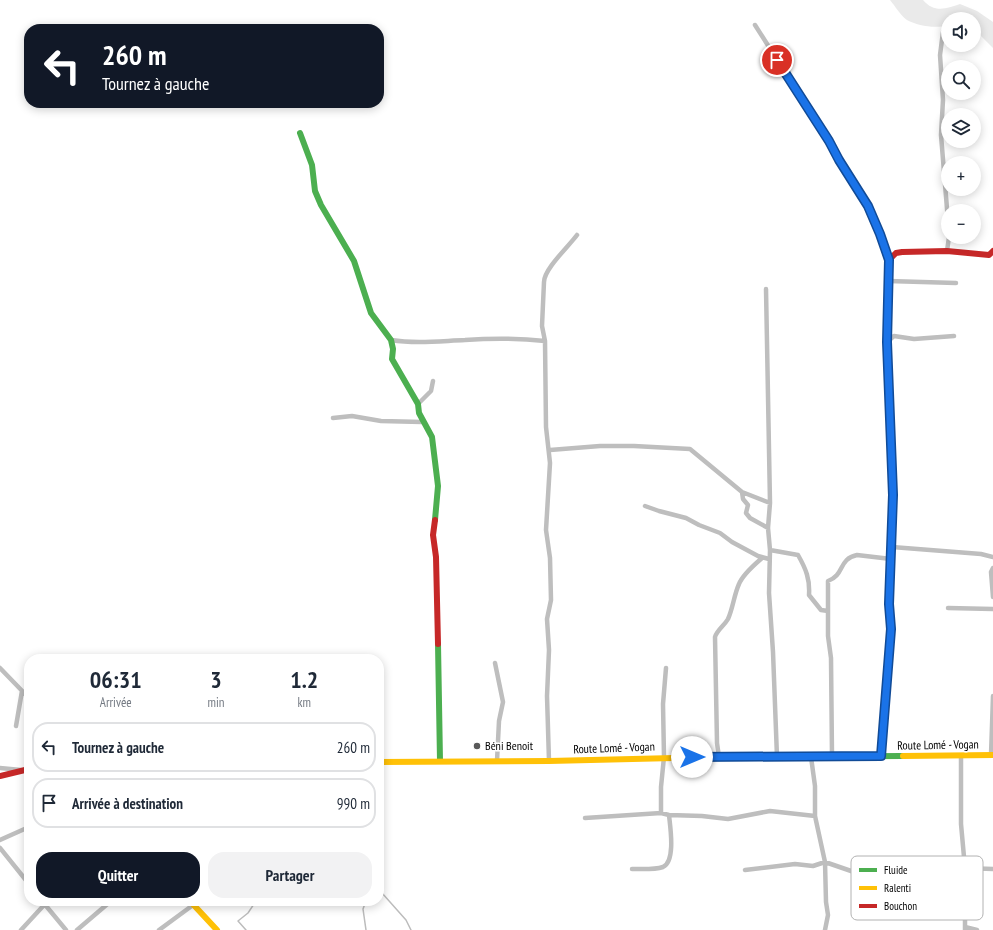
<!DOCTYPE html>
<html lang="fr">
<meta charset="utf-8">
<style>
body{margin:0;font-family:"PT Sans Narrow",sans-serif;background:#f2f2f3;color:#1f2937;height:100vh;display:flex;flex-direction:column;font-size:15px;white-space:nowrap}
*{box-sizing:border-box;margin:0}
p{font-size:13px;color:#747a83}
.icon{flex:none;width:22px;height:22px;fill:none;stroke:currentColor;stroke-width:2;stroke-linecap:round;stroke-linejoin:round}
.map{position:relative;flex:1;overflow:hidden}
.panel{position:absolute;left:24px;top:654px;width:360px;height:252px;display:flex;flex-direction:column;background:#fff;border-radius:16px;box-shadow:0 2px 10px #0003}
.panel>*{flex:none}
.top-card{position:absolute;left:24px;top:24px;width:360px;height:84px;border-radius:16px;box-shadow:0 2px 10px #0003;background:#111827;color:#fff;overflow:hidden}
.buttons{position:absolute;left:941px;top:12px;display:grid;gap:8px}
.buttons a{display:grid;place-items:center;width:40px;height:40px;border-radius:50%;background:#fff;box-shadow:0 2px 10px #0003;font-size:20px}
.pin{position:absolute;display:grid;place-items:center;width:34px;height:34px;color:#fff;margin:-17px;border:2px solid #fff;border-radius:50%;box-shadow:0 1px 4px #0007}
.me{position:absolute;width:44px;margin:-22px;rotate:90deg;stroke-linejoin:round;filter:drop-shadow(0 0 3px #0008)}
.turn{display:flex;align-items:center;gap:14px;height:84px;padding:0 12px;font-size:18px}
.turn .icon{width:52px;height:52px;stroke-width:2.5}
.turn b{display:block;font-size:28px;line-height:34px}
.eta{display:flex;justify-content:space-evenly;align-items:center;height:68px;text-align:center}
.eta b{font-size:24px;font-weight:700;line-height:28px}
.button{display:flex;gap:8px;margin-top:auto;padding:8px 12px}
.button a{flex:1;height:46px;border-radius:16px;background:#111827;color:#fff;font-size:16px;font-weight:700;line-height:46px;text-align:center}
.button a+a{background:#f2f2f3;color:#1f2937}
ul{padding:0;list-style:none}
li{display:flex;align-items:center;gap:12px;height:50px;margin:0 8px 6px;padding:0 4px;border:2px solid #e0e1e3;border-radius:16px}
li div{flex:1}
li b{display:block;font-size:15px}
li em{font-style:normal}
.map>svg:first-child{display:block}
.green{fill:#eaeaea}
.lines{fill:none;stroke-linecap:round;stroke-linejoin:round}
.stream{stroke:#bcbcbc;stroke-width:1.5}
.street{stroke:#bebebe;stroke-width:4.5}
.fast{stroke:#4caf50;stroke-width:6}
.slow{stroke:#ffc107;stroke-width:6}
.jam{stroke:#c62828;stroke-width:6}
.route-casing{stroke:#114b97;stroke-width:10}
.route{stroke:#1a73e8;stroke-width:7}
.poi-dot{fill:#595959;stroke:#fff;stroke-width:1.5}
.labels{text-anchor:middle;stroke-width:3;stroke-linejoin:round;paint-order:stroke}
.street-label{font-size:12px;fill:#000;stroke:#fff}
.poi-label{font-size:12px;fill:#000;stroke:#fff;text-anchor:start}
.key{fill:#fff;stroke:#b2b2b2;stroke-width:1}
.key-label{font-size:11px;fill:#000}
</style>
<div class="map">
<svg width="993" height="930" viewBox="0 0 993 930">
<rect width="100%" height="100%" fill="#fff"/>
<path class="green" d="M 890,0 L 923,0 C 934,13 946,9 960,4 L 977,11 L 993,22 L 993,48 L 974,29 L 974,19 L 948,19 L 948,25 C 936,29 918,26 907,20 C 901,16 895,6 890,0 Z"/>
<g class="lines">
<path class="stream" d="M 379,892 L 382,893 L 406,920 L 411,930
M 366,901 L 363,909 L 366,930
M 246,930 L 238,921 L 248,913 L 256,901"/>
<path class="street" d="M 755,25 L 829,141 C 841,163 855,183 867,205 C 877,222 883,241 889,260
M 943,32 L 940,55 L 943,100 L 941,135 L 948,221
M 947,251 L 949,237
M 888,281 L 956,283
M 766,289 L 770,503 L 768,528 L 770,550 L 769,593 L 773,652 L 777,757
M 391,340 C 416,344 440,341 465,340 C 492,338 518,338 545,341
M 887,342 L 894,336 L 914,339 L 954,336
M 418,404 L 431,391 L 433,381
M 333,418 L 352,416 L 381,421 L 422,422
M 550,450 L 600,446 L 634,446 L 690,449 L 742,492 L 770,503
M 742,492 L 743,499 L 748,505 L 746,513 L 750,518 L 768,528
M 645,506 L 659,511 L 686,518 L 699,525 L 720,533 L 732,542 L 758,556 L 769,559
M 892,547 L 981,554 L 993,557
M 770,550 L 798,555 C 806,569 810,579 809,595 L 821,610 L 828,611
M 993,568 L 991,572 L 993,597
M 948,608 L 993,609
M 495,663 L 503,702 L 499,721 L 497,761
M 0,668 L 29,698
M 16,726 L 22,691
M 991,755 L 993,696
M 832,756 L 831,658 L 828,636 L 828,581 C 845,575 838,559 857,555 L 891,559
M 961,756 L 961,824 L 965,868 L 965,930
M 719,757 L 717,743 L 715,637 C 717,630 724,626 728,619 C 733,608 734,595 739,584 C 743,574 754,565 762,558
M 811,757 L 815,786 L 815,816 L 825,862 L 826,902 L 828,915 L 825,930
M 549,761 L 547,696 L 549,650 L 547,619 L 551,600 L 550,558 L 546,530 L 550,463 L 546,427 L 545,341 L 542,326 L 544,282 C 544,269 569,246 577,235
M 0,768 L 21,770
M 661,813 L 661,787 L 664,757 L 663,704 L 666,668
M 585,818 L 661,813 L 669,815 L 702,816 L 728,819 L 770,811 L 815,816
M 0,840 L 29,827
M 0,848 L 29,884
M 632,869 C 641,869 654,870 663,867 C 676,861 670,826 669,815
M 745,870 L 795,864 L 813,866 L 825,862 L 854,872 L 886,878 L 915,872 L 965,868 L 993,869
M 42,901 L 66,930
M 965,927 L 977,930
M 21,930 L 45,904
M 77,930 L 111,901
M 159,930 L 193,905"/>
<path class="fast" d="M 300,133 L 312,165 L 315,191 L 321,205 L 354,261 L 371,313 L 391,340 L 393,349 L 392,359 L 418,404 L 419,413 L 432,437 L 438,486 L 435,520
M 438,644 L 440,761
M 716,757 L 903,756"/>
<path class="slow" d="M 888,368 L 893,495 L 891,559
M 903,756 L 993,755
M 379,762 L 549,761 L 716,757
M 190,901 L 217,930"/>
<path class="jam" d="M 888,368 L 887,342 L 889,260 L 896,253 L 902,252 L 947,251 L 989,255 L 993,251
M 435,520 L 433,535 L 436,557 L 438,644
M 881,756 L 891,629 L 889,604 L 891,559
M 0,776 L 29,769"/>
</g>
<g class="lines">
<g class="route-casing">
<path id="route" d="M 692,757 L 881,756 L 891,629 L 889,604 L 893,495 L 887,342 L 889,260 L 880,234 L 868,206 L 839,160 L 829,141 L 777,60"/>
</g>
<use href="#route" class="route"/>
</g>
<circle class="poi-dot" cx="477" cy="746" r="4"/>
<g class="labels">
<g class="street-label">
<text transform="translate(938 745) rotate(-1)" y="4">Route Lomé - Vogan</text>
<text transform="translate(614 748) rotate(-2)" y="4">Route Lomé - Vogan</text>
</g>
<g class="poi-label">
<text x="485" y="750">Béni Benoit</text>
</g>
</g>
<rect x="851" y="856" width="132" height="64" rx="6" class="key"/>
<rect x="859" y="868" width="18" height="4" fill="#4caf50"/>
<rect x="859" y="886" width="18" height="4" fill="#ffc107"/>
<rect x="859" y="904" width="18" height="4" fill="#c62828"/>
<g class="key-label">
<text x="884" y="874">Fluide</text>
<text x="884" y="892">Ralenti</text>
<text x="884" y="910">Bouchon</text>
</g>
</svg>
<div class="buttons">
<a><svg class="icon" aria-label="sound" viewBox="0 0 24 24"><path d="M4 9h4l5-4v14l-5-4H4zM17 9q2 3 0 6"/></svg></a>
<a><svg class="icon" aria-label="search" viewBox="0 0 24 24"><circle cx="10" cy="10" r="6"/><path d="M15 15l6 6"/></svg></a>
<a><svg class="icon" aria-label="layers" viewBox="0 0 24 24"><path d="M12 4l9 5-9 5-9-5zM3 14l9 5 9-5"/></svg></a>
<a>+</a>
<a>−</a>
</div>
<div class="pin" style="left:777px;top:60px;background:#d93025"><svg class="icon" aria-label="arrive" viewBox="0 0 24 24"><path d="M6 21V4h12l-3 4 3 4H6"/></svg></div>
<svg class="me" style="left:692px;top:757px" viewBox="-20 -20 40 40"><circle r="19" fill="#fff"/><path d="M0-13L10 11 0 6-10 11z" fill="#1a73e8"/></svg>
<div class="top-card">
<div class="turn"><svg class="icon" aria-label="left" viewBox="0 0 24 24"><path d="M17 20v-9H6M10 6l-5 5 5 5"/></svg><div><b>260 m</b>Tournez à gauche</div></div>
</div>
<section class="panel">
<div class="eta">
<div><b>06:31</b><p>Arrivée</p></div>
<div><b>3</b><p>min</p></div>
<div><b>1.2</b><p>km</p></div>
</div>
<ul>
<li><svg class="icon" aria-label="left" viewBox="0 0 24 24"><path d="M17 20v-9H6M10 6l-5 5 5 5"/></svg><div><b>Tournez à gauche</b></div><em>260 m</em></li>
<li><svg class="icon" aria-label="arrive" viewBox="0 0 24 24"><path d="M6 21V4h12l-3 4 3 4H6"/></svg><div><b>Arrivée à destination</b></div><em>990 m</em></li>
</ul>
<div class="button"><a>Quitter</a><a>Partager</a></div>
</section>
</div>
